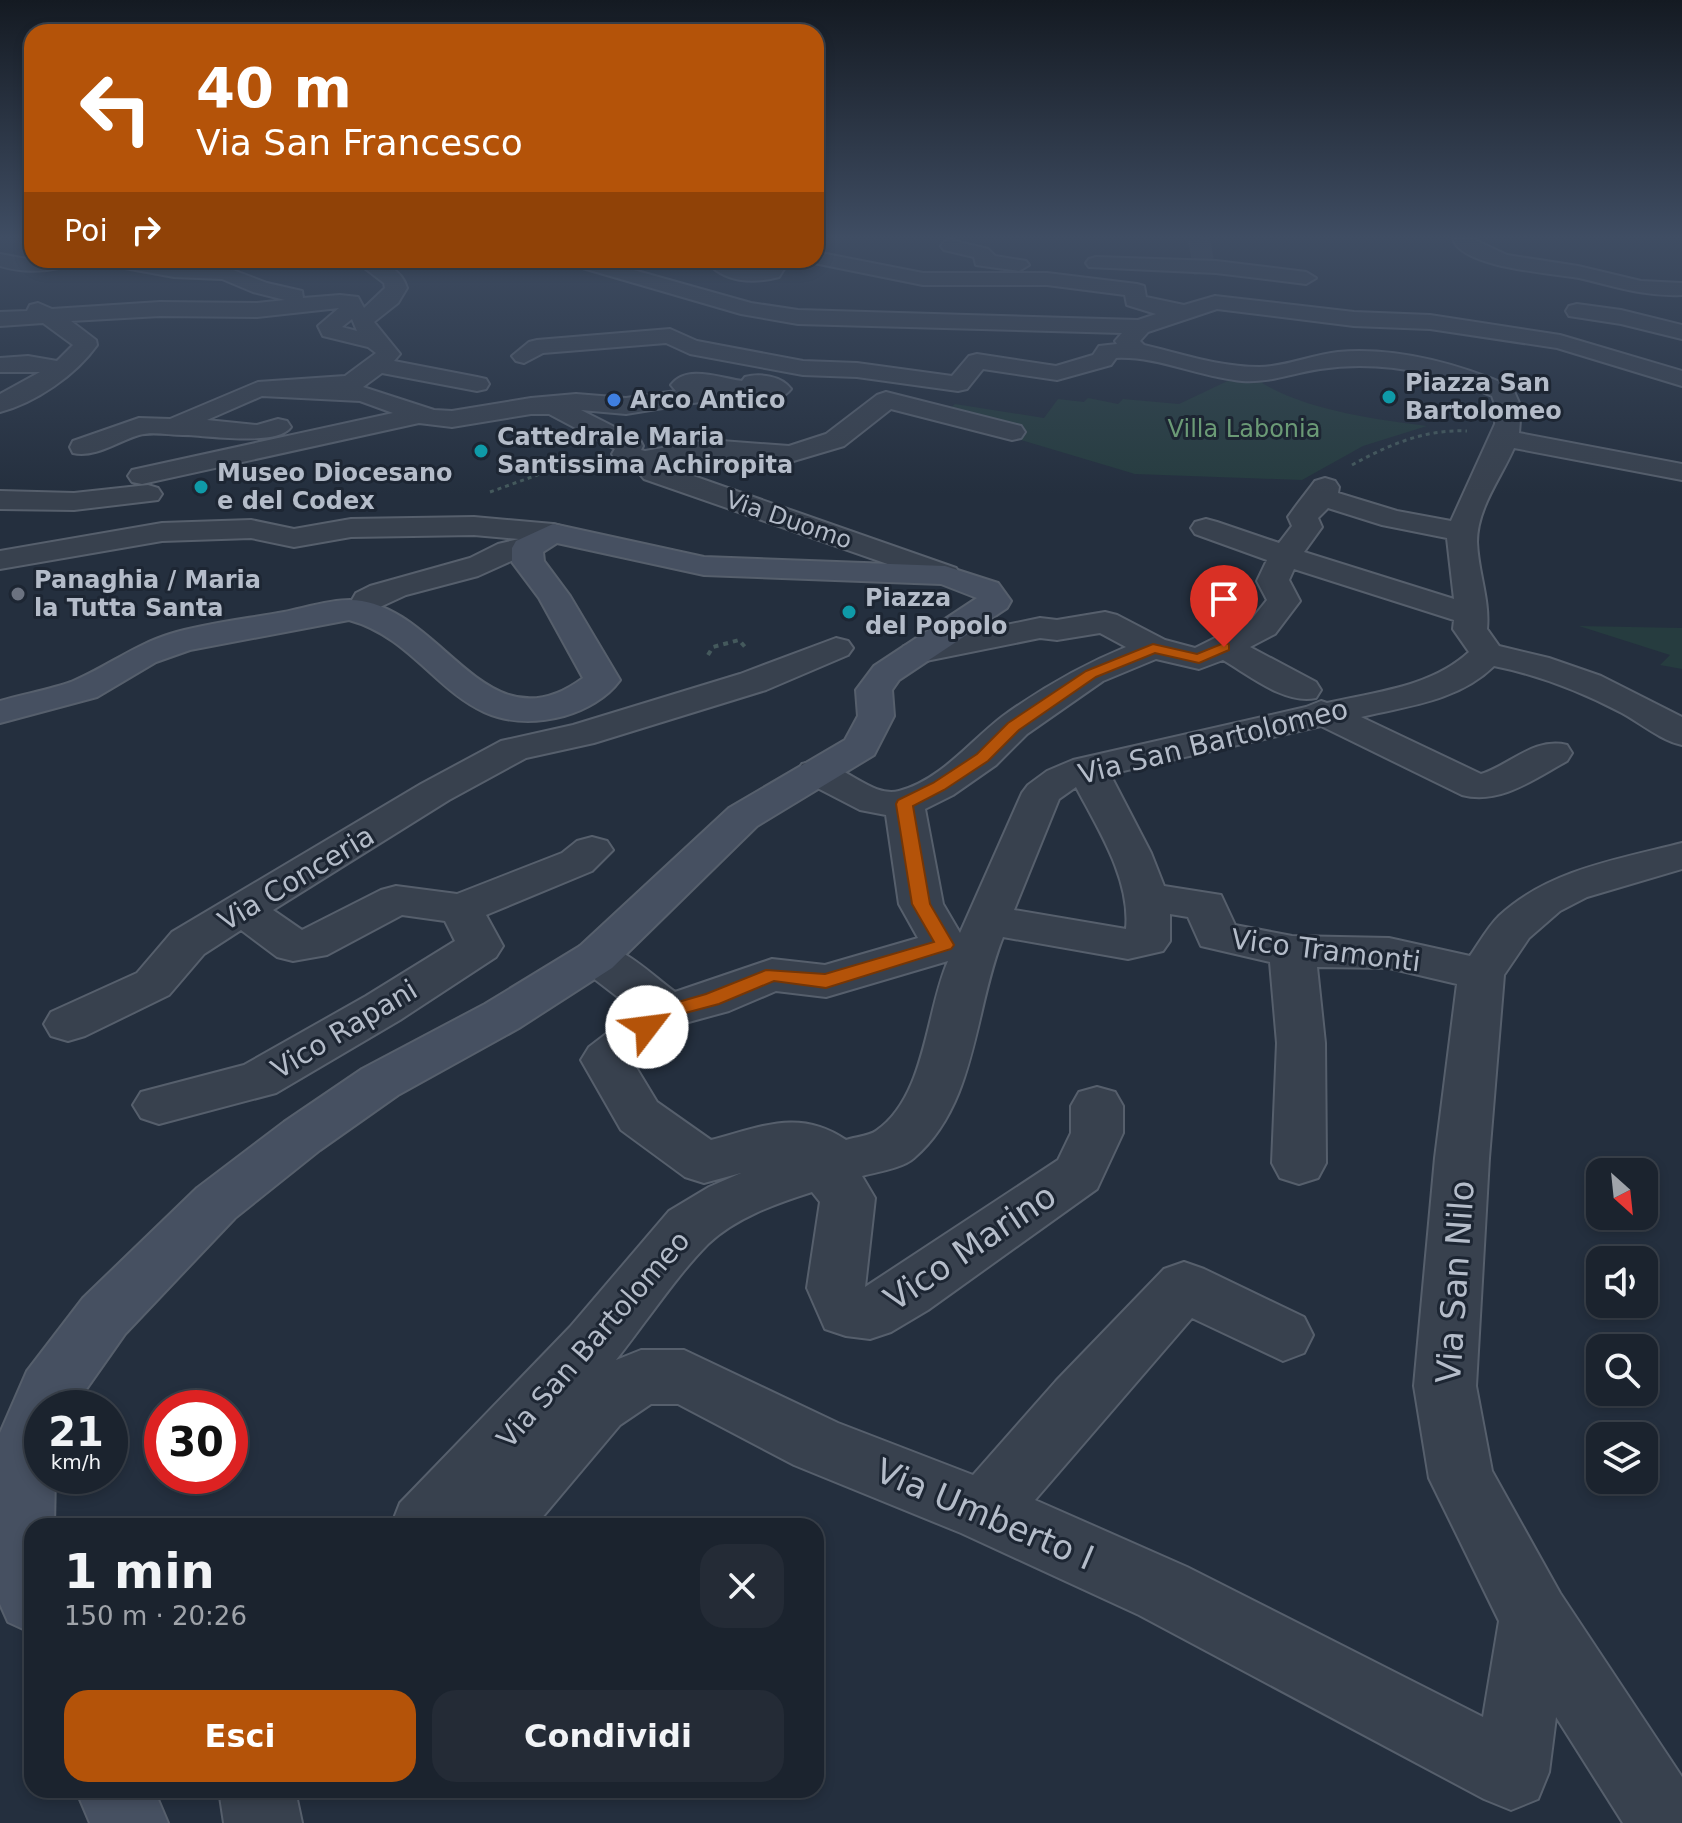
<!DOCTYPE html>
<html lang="it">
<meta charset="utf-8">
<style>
body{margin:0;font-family:"DejaVu Sans",sans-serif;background:#242b36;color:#f1f3f6;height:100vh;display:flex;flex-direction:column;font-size:30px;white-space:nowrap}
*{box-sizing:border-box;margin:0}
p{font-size:26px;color:#a0a4aa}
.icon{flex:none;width:44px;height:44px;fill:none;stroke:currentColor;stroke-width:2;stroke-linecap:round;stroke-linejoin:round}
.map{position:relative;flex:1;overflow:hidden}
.side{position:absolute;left:24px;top:1518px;width:800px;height:280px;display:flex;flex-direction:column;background:#1b232e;border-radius:24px;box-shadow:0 4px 12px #0003,0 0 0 2px #39404a}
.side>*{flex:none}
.hud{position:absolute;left:24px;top:24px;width:800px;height:244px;border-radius:24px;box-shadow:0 4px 12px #0003,0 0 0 2px #39404a;background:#b45309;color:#fff;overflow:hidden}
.needle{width:52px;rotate:153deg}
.controls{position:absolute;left:1586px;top:1158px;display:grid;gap:16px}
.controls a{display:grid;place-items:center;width:72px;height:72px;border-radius:16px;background:#1b232e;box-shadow:0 4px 12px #0003,0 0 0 2px #39404a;font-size:40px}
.speed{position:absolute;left:24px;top:1390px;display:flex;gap:16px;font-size:40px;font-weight:700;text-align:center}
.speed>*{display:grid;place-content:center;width:104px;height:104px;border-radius:50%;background:#1b232e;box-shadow:0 4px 12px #0003,0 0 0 2px #39404a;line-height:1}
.speed small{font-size:20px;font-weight:400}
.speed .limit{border:12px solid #d22;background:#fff;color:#111}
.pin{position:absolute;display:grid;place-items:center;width:68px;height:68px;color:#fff;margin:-82px -34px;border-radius:50% 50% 50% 0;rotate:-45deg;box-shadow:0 0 8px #0007}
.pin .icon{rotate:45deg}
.me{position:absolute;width:88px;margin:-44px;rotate:60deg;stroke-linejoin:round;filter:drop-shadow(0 0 6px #0008)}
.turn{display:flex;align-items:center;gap:28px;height:168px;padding:0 40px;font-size:36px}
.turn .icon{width:104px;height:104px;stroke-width:2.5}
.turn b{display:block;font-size:56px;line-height:68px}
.then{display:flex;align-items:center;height:76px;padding:0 40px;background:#0003;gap:16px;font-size:30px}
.round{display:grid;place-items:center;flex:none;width:84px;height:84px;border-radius:24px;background:#242b36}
.headline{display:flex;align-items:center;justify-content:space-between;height:136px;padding:0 40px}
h1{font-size:48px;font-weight:700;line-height:60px}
.cta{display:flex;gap:16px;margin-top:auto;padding:16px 40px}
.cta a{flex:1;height:92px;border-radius:24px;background:#b45309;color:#fff;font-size:32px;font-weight:700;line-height:92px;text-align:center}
.cta a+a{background:#242b36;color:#f1f3f6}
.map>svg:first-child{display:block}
.green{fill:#263c3f}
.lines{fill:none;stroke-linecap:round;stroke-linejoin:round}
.street-tunnel{stroke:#3a4453;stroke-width:22;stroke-dasharray:22 11;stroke-linecap:butt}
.street-casing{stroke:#565f6c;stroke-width:4}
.secondary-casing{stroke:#565f6c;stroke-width:4}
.path-far1{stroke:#44595c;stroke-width:3;stroke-dasharray:4 4;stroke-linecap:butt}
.path{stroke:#44595c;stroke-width:4;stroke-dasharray:5 5;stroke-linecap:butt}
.street{fill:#38414e;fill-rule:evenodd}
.secondary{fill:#465061;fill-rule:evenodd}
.route{fill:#b45309;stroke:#753606;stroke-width:2}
.culture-dot{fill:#0f9aa8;stroke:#1d2633;stroke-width:3}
.shop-dot{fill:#3f7fe0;stroke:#1d2633;stroke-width:3}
.worship-dot{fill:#6b7280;stroke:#1d2633;stroke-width:3}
.labels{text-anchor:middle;stroke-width:6;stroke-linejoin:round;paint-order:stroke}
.far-poi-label{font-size:24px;font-weight:bold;fill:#b4bcc9;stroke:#1d2633;text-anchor:start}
.far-park-label{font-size:24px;fill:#6b9a76;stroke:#1d2633}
.far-street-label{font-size:24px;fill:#b4bcc9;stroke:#1d2633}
.street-label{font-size:28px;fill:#b4bcc9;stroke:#1d2633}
.near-street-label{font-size:34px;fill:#b4bcc9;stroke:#1d2633}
</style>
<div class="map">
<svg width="1682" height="1823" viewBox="0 0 1682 1823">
<rect width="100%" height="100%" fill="#242f3e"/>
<path class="green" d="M 1238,376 L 1265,380 L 1262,383 C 1306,410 1377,420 1427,426 L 1363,446 L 1302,480 L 1135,474 L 941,416 L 955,404 L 1044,418 L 1058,399 L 1084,402 L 1088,398 L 1118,404 L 1123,399 L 1179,404 Z
M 1579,626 L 1682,628 L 1682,669 L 1660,665 L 1670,655 Z"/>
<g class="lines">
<path class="street-tunnel" d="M 1199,239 L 1205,273"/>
<g class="street-casing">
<path id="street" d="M 1453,239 L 1473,239 L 1507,255 L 1578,266 L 1641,281 L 1682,283 L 1682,295 C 1645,297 1614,286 1579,278 C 1552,273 1462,268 1453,239 Z
M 951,240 L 988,249 L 995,256 L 1026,261 L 1029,265 L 1019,271 L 976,265 L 974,257 L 944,250 L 941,246 L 944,242 Z
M 816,252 L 923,273 L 1047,273 L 1137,284 L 1144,286 L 1146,297 L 1184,305 L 1215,296 L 1354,312 L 1430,315 L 1560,335 L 1682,371 L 1682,386 L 1557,348 L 1430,329 L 1354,326 L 1217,309 L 1148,332 L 1140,341 L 1144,345 C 1182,354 1220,367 1259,367 C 1285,367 1311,355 1338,352 C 1397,347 1458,364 1512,387 L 1521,407 L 1519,433 L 1682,464 L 1682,480 L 1514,448 C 1501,478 1477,508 1477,542 C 1478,572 1490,600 1487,629 L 1499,646 L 1549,658 L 1601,676 L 1682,717 L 1682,745 C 1660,740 1642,724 1622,713 C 1582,692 1539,675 1494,666 C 1458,701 1408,706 1361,717 L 1481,774 C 1510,765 1534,737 1567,745 L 1572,753 L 1567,761 C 1534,779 1500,805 1462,795 L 1321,726 L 1110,774 L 1151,853 L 1164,886 L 1221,895 L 1235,925 L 1292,936 L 1389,938 L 1470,956 C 1479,943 1488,927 1499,916 C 1548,870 1619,859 1682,843 L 1682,869 L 1587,897 L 1560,911 L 1529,938 L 1504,975 L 1489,1158 L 1476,1386 L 1492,1471 L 1560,1593 L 1682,1777 L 1682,1823 L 1623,1823 L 1556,1717 L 1549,1772 L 1538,1799 L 1511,1810 L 1484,1799 L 1139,1615 L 961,1533 L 794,1465 L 678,1404 L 651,1404 L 620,1425 L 535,1526 L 391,1526 L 400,1503 L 570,1327 L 669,1211 L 709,1187 L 741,1173 L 704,1183 L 685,1177 L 621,1130 L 581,1060 L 589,1047 L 636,1011 L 580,968 L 573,957 L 580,946 C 616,936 647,972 675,992 L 772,959 L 825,965 L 918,938 L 899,904 L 886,815 L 860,810 L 802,780 L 797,772 L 802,764 C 840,754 867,799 899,791 C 941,780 970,741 1003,716 C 1042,688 1082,665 1126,647 L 1100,633 L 1057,640 L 1040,638 L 916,663 L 904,660 L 899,653 L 904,646 L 1040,618 L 1057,620 L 1105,612 L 1117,615 L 1165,640 L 1195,648 L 1251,620 L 1267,600 L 1257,581 L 1267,560 L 1195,534 L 1191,528 L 1195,522 L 1206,519 L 1217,522 L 1279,543 L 1292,526 L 1288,517 C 1297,504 1306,493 1315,481 L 1325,478 L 1335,481 L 1339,487 L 1338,493 L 1397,511 L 1451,521 L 1495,424 L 1496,407 L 1492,396 C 1437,372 1380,360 1320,369 C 1292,373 1270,383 1242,381 C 1199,377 1158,356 1116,358 L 1111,365 L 1057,380 L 983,369 L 967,389 L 958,391 L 857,377 L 803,375 L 690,354 L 666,343 L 543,353 L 524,363 L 516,361 L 512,356 L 529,342 L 537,340 L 670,329 L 697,341 L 803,361 L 857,363 L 952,376 L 969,356 L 977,354 L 1056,366 L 1093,355 L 1099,346 L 1117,344 L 1115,341 L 1122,333 L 798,324 L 741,314 L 569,264 L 566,260 L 598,260 L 751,303 L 798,310 L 1138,320 L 1156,314 L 1127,305 L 1125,295 L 1047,285 L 923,285 L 809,262 L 807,260 L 816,260 ZM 1328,508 L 1382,525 L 1447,538 L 1454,599 L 1304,552 L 1322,527 L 1318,518 ZM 1294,569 L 1454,620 L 1453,629 L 1469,652 C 1431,687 1376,692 1327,703 L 1321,701 L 1306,707 L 1073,760 L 1047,771 L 1028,785 L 1022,793 L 960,933 L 943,904 L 925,809 L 953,795 L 996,765 L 1027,734 L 1103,681 L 1156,659 L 1199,669 L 1223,660 C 1249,675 1285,705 1316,698 L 1321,690 L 1316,682 L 1250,647 L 1275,634 L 1300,601 L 1289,580 ZM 1076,787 C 1098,829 1131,880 1126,929 L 1014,910 L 1059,799 ZM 1170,914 L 1188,917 L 1201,946 L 1270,962 L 1277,1043 L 1272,1163 L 1280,1178 L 1299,1184 L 1318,1178 L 1326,1163 L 1325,1043 L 1317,967 L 1389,968 L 1457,984 L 1435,1158 L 1414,1386 L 1429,1478 L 1499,1621 L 1483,1717 L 1187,1567 L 1035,1500 L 1192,1318 L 1283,1361 L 1304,1353 L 1313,1335 L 1304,1317 L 1204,1269 L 1184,1262 L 1164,1269 L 1056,1381 L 973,1475 L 838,1423 L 684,1350 L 641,1350 L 616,1360 C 644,1325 677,1275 708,1244 C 735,1218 777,1203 812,1192 L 820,1202 L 807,1288 L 825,1329 L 846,1336 L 870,1339 L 891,1332 L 928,1310 L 1097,1189 L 1123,1133 L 1123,1106 L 1115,1092 L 1097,1087 L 1079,1092 L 1071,1106 L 1071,1133 L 1058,1160 L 865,1287 L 875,1198 L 862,1176 C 877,1172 903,1168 914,1158 C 977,1104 974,1009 1003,937 L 1128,959 L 1163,951 L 1170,941 ZM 948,961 C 926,1010 926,1097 876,1131 C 869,1136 855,1137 846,1140 C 799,1108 762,1127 711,1140 L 657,1102 L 634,1064 L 685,1023 L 729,1011 L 776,991 L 826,997 Z
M 0,254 L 32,260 L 79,260 L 76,264 C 50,271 27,274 0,266 Z
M 1096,257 L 1216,261 L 1306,272 L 1316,278 L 1306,284 L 1216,273 L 1089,267 L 1086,263 L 1089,259 Z
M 104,260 L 147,260 L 174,265 L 225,267 L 267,283 L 302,291 L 303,298 L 340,295 L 358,297 L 364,308 L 385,288 L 384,283 L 354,260 C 375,260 400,264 407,288 L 398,303 L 374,322 L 400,354 L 394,361 L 477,377 L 486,379 L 489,384 L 486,389 L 477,391 L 382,373 L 363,387 L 434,410 L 452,411 L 531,398 L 576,394 L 626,398 L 676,391 L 671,385 C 686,364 720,378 742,381 L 745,377 C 760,373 782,376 791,389 C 776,408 745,397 724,393 L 721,398 L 712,400 L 626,414 L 581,410 L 640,440 L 643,446 L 641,450 L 645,451 L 708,440 L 789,446 L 826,434 L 877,395 L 886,392 L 1021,426 L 1025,432 L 1021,438 L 1012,440 L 891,409 L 844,446 L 790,462 L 708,456 L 662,465 L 956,568 L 961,575 L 956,582 L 945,584 L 644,479 L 633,466 L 616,460 L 612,454 L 615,449 L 549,414 L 531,414 L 452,427 L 419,423 L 142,484 L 132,482 L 128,476 L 132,470 L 393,413 L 360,401 L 262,396 L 207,420 L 257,425 L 278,419 L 287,421 L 291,427 C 277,447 207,435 183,435 C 169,435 152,431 139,435 C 118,441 96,458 73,453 L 70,447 L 73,441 L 139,418 L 170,419 L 258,382 L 345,376 L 376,353 L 368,347 L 323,336 L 318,326 L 339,308 L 257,317 L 160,316 L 71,321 L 96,340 L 97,345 C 76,375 35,403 0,412 L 0,394 L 40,372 L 0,372 L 0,358 L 28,356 L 57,361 L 73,345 L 43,323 L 0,326 L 0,312 L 27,311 L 30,305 L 38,303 L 52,309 L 160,302 L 257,303 L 285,300 L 253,292 L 222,279 L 174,277 L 114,266 ZM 352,319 L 357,331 L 342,327 Z
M 705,260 L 728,260 L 747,270 L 764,269 L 766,266 L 760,260 L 784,260 L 787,264 L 779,277 C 753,284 724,283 705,260 Z
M 1577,304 L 1621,310 L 1682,325 L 1682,339 L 1621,324 L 1569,316 L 1566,311 L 1569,306 Z
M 148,485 L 158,488 L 162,494 L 158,500 L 74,510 L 0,509 L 0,491 L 74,493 Z
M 474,517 L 553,524 L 564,527 L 568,533 L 564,539 L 533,540 L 542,548 L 538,555 L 520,557 L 478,576 L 406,595 L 380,607 L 368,610 L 356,607 L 352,600 L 356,593 L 370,586 L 470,558 L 498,544 L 519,539 L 474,535 L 351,537 L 294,547 L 251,538 L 162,541 L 0,569 L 0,551 L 162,523 L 251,520 L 294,529 L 351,519 Z
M 836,638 L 848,641 L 853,648 L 848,655 L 766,690 L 594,743 L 526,758 L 449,800 L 273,910 L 302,930 L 381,890 L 396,886 L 457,894 L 562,853 L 577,841 L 592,837 L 607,841 L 613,850 L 592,871 L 486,915 L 503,946 L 496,957 L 400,1020 L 276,1093 L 159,1124 L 141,1118 L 133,1105 L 141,1092 L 244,1065 L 366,996 L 455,941 L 445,921 L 402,915 L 327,955 L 293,961 L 277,957 L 241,930 L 204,954 L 169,995 L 85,1036 L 68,1041 L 51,1036 L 44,1024 L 51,1012 L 137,973 L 172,932 L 421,784 L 501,741 L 573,725 L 740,674 Z
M 219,1790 L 295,1790 L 302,1823 L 224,1823 Z"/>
</g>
<g class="secondary-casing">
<path id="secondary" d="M 553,524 L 704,557 L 945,566 L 998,583 L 1011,601 L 1007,608 L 899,680 L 892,690 L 894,716 L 874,755 L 757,826 L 612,968 L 519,1028 L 398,1095 L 320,1150 L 235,1218 L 125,1334 L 73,1408 L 42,1408 L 42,1476 L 55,1476 L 54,1526 L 32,1526 L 32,1633 L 8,1622 L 0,1604 L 0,1433 L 27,1371 L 83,1298 L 197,1188 L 284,1122 L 362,1069 L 485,1004 L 580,946 L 729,808 L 845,740 L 858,716 L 856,690 L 874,666 L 977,598 L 941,584 L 704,575 L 557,543 L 543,552 L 544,561 L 570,596 L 620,680 C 607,698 585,710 564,716 C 454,745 434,643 349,620 L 190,650 L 156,662 L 97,697 L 0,723 L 0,701 C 23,694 49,690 71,682 C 105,668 134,645 170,634 C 206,623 246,619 284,612 C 304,608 329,600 350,600 C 442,602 484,752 583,678 L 539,598 L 512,562 L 512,548 L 516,541 Z
M 76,1790 L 154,1790 L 168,1823 L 90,1823 Z"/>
</g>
<path class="path-far1" d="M 1352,465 C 1388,445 1425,429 1467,431
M 490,492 L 579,460"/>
<path class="path" d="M 708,655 L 713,647 L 739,640 L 745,647"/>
<use href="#street" class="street"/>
<use href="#secondary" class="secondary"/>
</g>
<linearGradient id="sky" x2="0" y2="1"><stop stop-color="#141a22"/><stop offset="0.48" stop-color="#3f4d63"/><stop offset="1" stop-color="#3f4d63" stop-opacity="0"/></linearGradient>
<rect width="1682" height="494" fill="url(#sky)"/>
<path class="route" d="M 1224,643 L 1229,644 L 1229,650 L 1199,663 L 1155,653 L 1096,677 L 1019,730 L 988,761 L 944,790 L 913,806 L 930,904 L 954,945 L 951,949 L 826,988 L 774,981 L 719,1004 L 674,1016 L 654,1032 L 640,1032 L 637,1027 L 661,1007 L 706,994 L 766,970 L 825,974 L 934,942 L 912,904 L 896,804 L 898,800 L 933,783 L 977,754 L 1008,723 L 1086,671 L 1153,644 L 1197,654 Z"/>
<g class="culture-dot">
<circle cx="1389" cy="397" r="8"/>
<circle cx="481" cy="451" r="8"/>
<circle cx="201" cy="487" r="8"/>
<circle cx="849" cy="612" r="8"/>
</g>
<circle class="shop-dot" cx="614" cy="400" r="8"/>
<circle class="worship-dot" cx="18" cy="594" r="8"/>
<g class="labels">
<g class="far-poi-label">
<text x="1405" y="391">Piazza San<tspan x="1405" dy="28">Bartolomeo</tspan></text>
<text x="630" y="408">Arco Antico</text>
<text x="497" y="445">Cattedrale Maria<tspan x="497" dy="28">Santissima Achiropita</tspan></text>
<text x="217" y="481">Museo Diocesano<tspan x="217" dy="28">e del Codex</tspan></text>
<text x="34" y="588">Panaghia / Maria<tspan x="34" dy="28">la Tutta Santa</tspan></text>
<text x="865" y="606">Piazza<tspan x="865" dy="28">del Popolo</tspan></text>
</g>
<g class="far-park-label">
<text x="1244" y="437">Villa Labonia</text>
</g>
<g class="far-street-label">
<text transform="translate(789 520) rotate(19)" y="8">Via Duomo</text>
</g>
<g class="street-label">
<text transform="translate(1213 741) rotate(-14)" y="10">Via San Bartolomeo</text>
<text transform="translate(296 878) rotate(-31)" y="10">Via Conceria</text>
<text transform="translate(1326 950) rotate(7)" y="10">Vico Tramonti</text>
<text transform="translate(344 1029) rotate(-31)" y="10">Vico Rapani</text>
<text transform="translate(593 1339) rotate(-49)" y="10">Via San Bartolomeo</text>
</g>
<g class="near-street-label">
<text transform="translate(970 1247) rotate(-34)" y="12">Vico Marino</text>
<text transform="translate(1455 1282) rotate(-86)" y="12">Via San Nilo</text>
<text transform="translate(985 1514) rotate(23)" y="12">Via Umberto I</text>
</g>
</g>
</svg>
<div class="controls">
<a><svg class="needle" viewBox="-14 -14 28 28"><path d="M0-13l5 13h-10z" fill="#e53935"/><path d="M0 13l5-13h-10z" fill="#a0a4aa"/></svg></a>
<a><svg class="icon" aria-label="sound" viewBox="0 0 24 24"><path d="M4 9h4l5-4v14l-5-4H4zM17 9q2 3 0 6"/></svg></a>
<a><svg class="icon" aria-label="search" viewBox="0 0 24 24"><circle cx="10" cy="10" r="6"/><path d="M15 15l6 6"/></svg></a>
<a><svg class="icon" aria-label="layers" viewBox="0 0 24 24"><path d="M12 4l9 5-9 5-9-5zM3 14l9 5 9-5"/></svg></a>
</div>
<div class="speed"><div>21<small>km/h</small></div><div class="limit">30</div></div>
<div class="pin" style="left:1224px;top:647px;background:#d93025"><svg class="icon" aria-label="arrive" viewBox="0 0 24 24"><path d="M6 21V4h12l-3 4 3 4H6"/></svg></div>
<svg class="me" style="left:647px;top:1027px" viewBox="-20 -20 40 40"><circle r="19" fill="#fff"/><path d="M0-13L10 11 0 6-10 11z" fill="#b45309"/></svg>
<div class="hud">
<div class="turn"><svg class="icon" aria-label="left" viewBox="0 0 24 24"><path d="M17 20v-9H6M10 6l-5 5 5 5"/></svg><div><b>40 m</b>Via San Francesco</div></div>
<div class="then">Poi<svg class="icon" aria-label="right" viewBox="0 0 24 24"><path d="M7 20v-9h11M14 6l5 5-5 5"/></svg></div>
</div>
<section class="side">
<div class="headline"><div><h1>1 min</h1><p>150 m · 20:26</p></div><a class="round"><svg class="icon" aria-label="close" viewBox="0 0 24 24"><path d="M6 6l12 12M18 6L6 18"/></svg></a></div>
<div class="cta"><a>Esci</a><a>Condividi</a></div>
</section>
</div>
